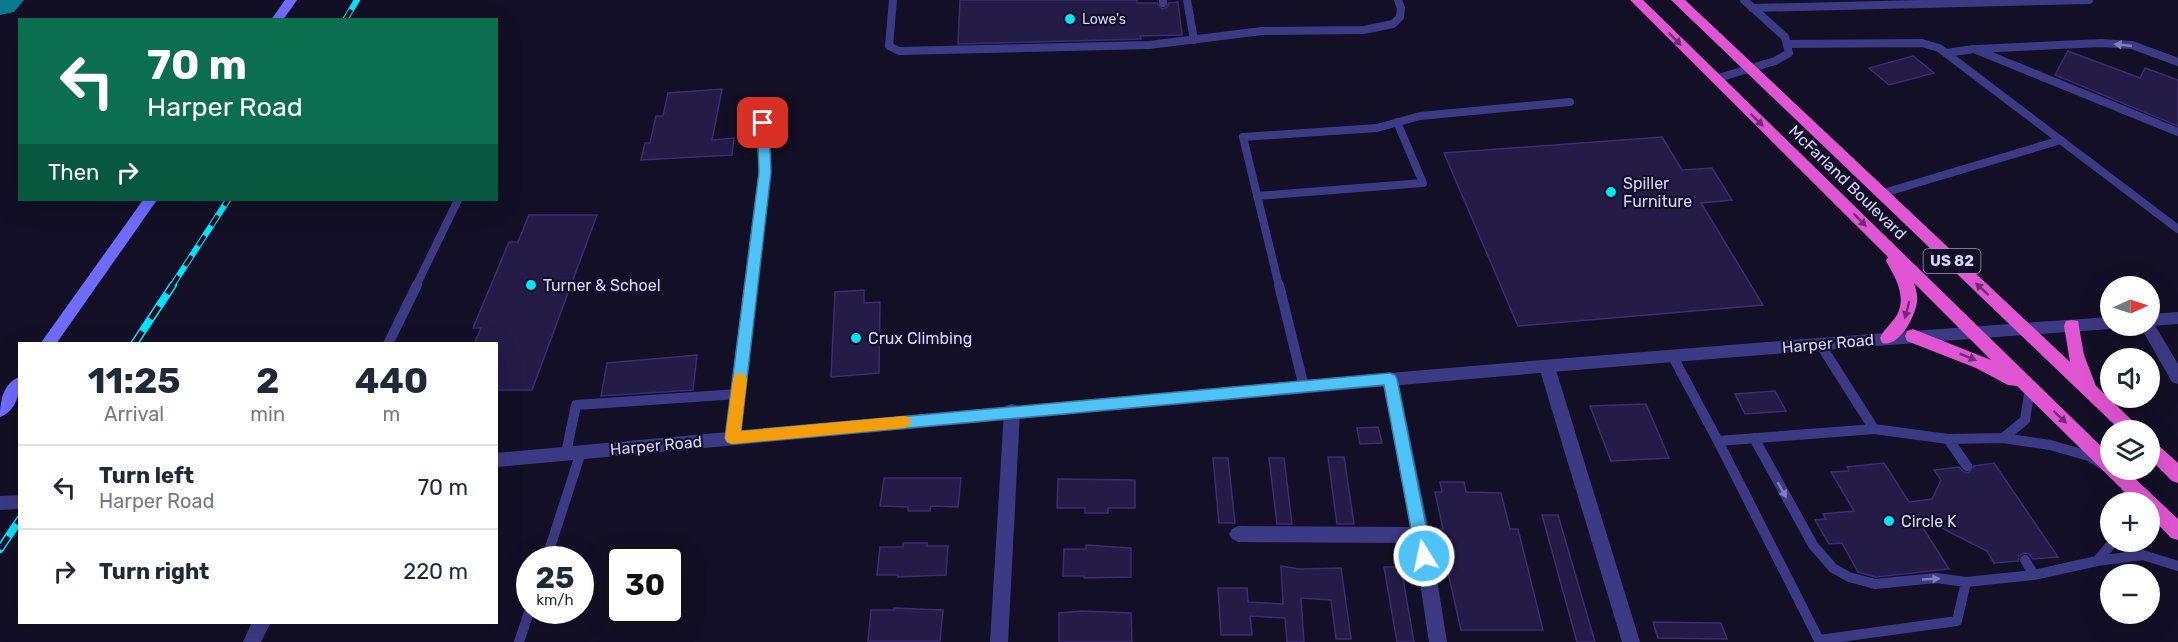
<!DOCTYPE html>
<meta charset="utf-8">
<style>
body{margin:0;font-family:Rubik,sans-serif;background:#f6f6f7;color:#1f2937;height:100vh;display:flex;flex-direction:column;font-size:22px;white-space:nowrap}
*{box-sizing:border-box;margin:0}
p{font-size:20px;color:#747a83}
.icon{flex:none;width:33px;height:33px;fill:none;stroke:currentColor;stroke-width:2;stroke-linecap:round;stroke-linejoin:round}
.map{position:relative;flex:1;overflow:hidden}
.side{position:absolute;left:18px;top:342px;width:480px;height:282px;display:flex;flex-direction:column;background:#fff;border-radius:0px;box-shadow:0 6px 24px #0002}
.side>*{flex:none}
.banner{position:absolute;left:18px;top:18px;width:480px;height:183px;border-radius:0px;box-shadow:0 6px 24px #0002;background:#0b6e4f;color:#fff;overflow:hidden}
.needle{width:39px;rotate:87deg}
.controls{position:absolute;left:2100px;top:276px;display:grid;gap:12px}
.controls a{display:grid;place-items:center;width:60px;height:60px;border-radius:50%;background:#fff;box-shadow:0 6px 24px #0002;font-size:30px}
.speed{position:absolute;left:516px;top:546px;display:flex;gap:12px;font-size:30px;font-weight:700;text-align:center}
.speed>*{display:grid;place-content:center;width:78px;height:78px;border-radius:50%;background:#fff;box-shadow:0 6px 24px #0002;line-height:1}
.speed small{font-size:15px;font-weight:400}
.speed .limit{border:3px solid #111;border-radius:9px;background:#fff;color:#111}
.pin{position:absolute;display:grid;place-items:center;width:51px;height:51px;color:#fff;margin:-26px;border-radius:12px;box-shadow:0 3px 9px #0006}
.me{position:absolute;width:66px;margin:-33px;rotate:350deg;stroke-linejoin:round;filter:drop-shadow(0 0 4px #0008)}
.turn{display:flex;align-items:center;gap:21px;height:126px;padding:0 30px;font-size:27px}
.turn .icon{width:78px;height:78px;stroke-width:2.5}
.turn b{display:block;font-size:42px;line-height:51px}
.then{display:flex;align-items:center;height:57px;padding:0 30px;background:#0003;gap:12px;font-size:22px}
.eta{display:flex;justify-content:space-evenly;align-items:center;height:102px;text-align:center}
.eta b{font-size:36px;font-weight:700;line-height:42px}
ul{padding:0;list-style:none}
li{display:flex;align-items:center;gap:18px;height:84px;padding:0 30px;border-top:2px solid #e0e1e3}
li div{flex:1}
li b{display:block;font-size:22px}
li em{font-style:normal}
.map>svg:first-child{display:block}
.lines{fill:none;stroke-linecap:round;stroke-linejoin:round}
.taxiway{fill:#0a7a92;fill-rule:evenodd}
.building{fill:#241b47;stroke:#3b2d73;stroke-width:1.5}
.service-far1{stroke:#3d3a85;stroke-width:8}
.service{stroke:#3d3a85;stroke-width:10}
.minor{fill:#3d3a85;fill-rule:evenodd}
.tertiary{fill:#3d3a85;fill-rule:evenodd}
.secondary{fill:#6f6bff;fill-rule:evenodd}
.trunk{fill:#e055d1;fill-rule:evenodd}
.rail-far1-casing{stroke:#00e5ff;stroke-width:6}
.rail-casing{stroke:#00e5ff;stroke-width:8}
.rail-far1{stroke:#130f26;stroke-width:4;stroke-dasharray:12;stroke-linecap:butt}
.rail{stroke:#130f26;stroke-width:5;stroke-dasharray:15;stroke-linecap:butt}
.oneway{fill:#6f2e73}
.oneway2{fill:#837fbc}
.route{fill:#4fc3f7;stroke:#337fa1;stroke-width:1.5}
.slow{fill:#f59e0b}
.poi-dot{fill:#00e5ff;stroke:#130f26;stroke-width:2}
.labels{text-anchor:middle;stroke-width:4.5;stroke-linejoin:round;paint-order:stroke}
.far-poi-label{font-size:14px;fill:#d9d4ff;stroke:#130f26;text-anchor:start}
.shield{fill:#130f26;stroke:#9e99be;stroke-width:1.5}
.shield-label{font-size:15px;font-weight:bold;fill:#d9d4ff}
.street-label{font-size:16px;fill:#d9d4ff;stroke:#130f26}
.poi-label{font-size:16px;fill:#d9d4ff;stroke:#130f26;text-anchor:start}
</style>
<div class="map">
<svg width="2178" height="642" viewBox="0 0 2178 642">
<rect width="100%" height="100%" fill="#130f26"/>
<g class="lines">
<path class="taxiway" d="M 0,0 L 24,0 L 14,12 L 0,15 Z"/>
</g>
<path class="building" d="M 960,0 L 1137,0 L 1137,3 L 1157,3 L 1162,9 L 1166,8 L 1169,3 L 1178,2 L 1182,35 L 1140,36 L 1141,39 L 958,44 Z
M 2068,51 L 2140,78 L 2145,68 L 2178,80 L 2178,126 L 2055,75 Z
M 1913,56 L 1934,73 L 1889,85 L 1869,68 Z
M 722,89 L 712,140 L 734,138 L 732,155 L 641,160 L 645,143 L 650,143 L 656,116 L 663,116 L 668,93 Z
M 1662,137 L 1682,170 L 1712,168 L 1732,200 L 1701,203 L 1763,305 L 1518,326 L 1444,153 Z
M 529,215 L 597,215 L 532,390 L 496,390 L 496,344 L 474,344 L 481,328 L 473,328 L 509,242 L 518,242 Z
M 864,290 L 864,303 L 880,302 L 879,373 L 831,377 L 835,292 Z
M 697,355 L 693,390 L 601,396 L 607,363 Z
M 1775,391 L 1786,411 L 1745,414 L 1735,394 Z
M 1646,404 L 1669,458 L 1611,461 L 1590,406 Z
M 1378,427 L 1382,443 L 1360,444 L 1357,428 Z
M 1328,457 L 1344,457 L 1354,524 L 1337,524 Z
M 1213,458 L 1228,458 L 1235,523 L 1219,523 Z
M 1269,458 L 1284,458 L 1292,524 L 1277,524 Z
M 1884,463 L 1909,502 L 1932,499 L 1941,480 L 1934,470 L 1959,467 L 1964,472 L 1968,473 L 1974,466 L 1994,463 L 2058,557 L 2033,559 L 2029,554 L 2024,553 L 2019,556 L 2018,561 L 1994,563 L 1987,551 L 1914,514 L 1949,569 L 1876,577 L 1858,572 L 1842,543 L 1829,544 L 1815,520 L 1826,519 L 1823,514 L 1854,511 L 1831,472 L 1849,471 L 1847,467 Z
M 884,478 L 961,478 L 958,507 L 931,506 L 930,511 L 908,511 L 908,507 L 880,506 Z
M 1058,479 L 1135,480 L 1135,508 L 1108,508 L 1108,513 L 1085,513 L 1085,508 L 1057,508 Z
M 1440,482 L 1464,482 L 1466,492 L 1501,493 L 1510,529 L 1518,529 L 1543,630 L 1461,630 L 1438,529 L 1443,529 L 1435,492 L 1442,492 Z
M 1542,515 L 1558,515 L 1595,642 L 1577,642 Z
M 903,543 L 927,543 L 927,546 L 948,546 L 946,575 L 898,577 L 898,575 L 877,575 L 880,547 L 903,547 Z
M 1086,545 L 1131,548 L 1131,577 L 1084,578 L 1084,576 L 1063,576 L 1064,549 L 1086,549 Z
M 1281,566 L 1299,569 L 1341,568 L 1351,639 L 1336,639 L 1331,600 L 1301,598 L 1304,642 L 1287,642 L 1285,618 L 1250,616 L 1252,635 L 1221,635 L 1218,588 L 1247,588 L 1248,602 L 1283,604 Z
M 1384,567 L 1401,567 L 1414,642 L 1397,642 Z
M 894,608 L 943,610 L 940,641 L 868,641 L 871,610 L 894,610 Z
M 1082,611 L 1131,613 L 1132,642 L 1059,642 L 1059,613 Z
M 1653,622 L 1721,623 L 1727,639 L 1658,638 Z"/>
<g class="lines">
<path class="service-far1" d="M 893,0 L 889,46 L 899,51 L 1149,45 L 1262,31 L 1364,30 L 1393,24 L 1400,17 L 1401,8 L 1398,0
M 1163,0 L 1163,3
M 1187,0 L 1194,40
M 1752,8 L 2089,0
M 1787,44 L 1922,43 L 1939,48 L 2178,229
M 1977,49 L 2101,43 L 2132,45 L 2178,62
M 1946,53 L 1974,49 L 2178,132
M 1715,79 L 1775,61 L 1789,53 L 1785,37 L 1744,0
M 1880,194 L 2061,140
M 1257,196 L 1423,183 L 1397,122
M 416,286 L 458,200
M 751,286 L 765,172 L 763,122
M 1279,286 L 1243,137 L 1377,128 L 1420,116 L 1570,102"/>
<path class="service" d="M 1279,285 L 1304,387
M 388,344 L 417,285
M 1820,344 L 1874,429
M 1673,357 L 1718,441
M 738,394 L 751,285
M 1754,438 L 1813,545 L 1833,568 L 1849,577 L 1875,584 L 1936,578 L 1966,582
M 2003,438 L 2025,420 L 2030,387
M 1948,439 L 1967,466
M 566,453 L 576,405 L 738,394 L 732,438
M 2110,469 L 2089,456 L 2050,445 L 2003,438 L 1948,439 L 1874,429 L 1718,441 L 1819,640 L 1957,621 L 1966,582 L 2034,575 L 2097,561 L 2143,555 L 2178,566
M 2126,488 L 2131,495 L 2132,502
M 546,560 L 581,452
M 2025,560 L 2034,575
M 2097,561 L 2113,542
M 519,642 L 530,609"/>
<path class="minor" d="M 2150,321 L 2153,322 L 2178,364 L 2178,384 L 2172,382 L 2140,326 L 2150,326 Z
M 1547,361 L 1552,363 L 1555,367 L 1640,642 L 1622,642 L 1539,367 L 1542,363 Z
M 1390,373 L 1396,375 L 1398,379 L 1430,535 L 1447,642 L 1429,642 L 1414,543 L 1238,542 L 1232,539 L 1229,534 L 1232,529 L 1238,526 L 1411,527 L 1382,379 L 1384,375 Z
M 1012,404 L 1018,406 L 1020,411 L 1008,642 L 990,642 L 1004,411 L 1006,406 Z
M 252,622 L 271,622 L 261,642 L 243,642 Z"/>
<path class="tertiary" d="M 2178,312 L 2178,324 L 2150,326 L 2149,326 L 2150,314 Z
M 2110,317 L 2110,326 L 2116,326 L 2110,329 C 1571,366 1034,418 496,467 L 496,453 C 1034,405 1571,353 2110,317 Z
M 20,495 L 20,509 L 0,510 L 0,496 Z"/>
<path class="secondary" d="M 285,0 L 297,0 L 283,20 L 271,20 Z
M 143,200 L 157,200 L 56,344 L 40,344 Z
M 20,377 C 20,392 17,411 0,417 C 0,402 3,382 20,377 Z"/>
<path class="trunk" d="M 1630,0 L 1643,0 L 2110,455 L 2110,470 L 2126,470 L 2178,519 L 2178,540 L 2171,538 L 2150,516 L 2150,502 L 2135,502 L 2017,386 L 2008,385 L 1976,368 L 1907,341 L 1905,336 L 1907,331 L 1913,329 L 1991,360 L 1914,283 C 1916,289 1918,296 1917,302 C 1915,317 1899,348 1882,343 L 1880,338 C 1884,329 1892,323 1897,315 C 1907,296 1895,277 1886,261 L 1888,257 Z
M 1671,0 L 1685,0 L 2070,362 L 2064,326 L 2066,321 L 2072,320 L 2078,321 L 2084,355 L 2096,386 L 2137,425 L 2140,430 L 2120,430 Z
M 2150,440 L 2156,443 L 2178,463 L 2178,483 L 2172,481 L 2150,459 Z"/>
<g class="rail-far1-casing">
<path id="rail-far1" d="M 345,20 L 357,0
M 172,286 L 228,200"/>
</g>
<g class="rail-casing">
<path id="rail" d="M 134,344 L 173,285
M 0,549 L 20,519"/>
</g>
<use href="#rail-far1" class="rail-far1"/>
<use href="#rail" class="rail"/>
</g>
<defs><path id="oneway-solid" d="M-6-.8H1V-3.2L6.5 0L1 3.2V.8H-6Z" transform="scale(1.5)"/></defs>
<g class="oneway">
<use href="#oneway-solid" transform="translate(1675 39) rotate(45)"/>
<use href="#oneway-solid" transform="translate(1757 120) rotate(44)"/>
<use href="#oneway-solid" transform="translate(1860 220) rotate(45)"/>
<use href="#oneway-solid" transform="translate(1982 289) rotate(-137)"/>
<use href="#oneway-solid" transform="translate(1907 310) rotate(105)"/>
<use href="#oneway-solid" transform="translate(1968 357) rotate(22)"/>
<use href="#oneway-solid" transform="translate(2060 417) rotate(44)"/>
</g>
<g class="oneway2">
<use href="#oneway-solid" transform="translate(2123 45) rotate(-174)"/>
<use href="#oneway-solid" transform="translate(1782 490) rotate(61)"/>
<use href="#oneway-solid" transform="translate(1931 579) rotate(-3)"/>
</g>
<path class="route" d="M 763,119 L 769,123 L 771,172 L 741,431 L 1390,373 L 1395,375 L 1397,379 L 1432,556 L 1430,562 L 1424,564 L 1419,562 L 1416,556 L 1384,385 L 732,444 L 727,442 L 725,438 L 759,172 L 757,123 Z"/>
<path class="slow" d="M 740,373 L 745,375 L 747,379 L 741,431 L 904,416 L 909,417 L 911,422 L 909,426 L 904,428 L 732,444 L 727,442 L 725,438 L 733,379 L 735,375 Z"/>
<g class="poi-dot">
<circle cx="1070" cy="19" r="6"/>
<circle cx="1611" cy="192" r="6"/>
<circle cx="531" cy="285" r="6"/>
<circle cx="856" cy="338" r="6"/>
<circle cx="1889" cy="521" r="6"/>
</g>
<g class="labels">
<g class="far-poi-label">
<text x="1082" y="24">Lowe's</text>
</g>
<rect class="shield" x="1923.5" y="249" width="57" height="24" rx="4.5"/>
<g class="shield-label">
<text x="1952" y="266">US 82</text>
</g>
<g class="street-label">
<text transform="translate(1848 182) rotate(44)" y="6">McFarland Boulevard</text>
<text transform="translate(1828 343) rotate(-5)" y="6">Harper Road</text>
<text transform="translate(656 445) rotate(-5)" y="6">Harper Road</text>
</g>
<g class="poi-label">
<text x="1623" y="189">Spiller<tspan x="1623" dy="18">Furniture</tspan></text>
<text x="543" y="291">Turner &amp; Schoel</text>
<text x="868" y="344">Crux Climbing</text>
<text x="1901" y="527">Circle K</text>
</g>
</g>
</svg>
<div class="controls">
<a><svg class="needle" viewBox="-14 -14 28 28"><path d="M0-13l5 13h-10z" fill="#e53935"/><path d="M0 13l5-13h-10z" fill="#747a83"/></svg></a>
<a><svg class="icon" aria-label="sound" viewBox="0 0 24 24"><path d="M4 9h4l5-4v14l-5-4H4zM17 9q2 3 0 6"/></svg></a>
<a><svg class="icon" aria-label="layers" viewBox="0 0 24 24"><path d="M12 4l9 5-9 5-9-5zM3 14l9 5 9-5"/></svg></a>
<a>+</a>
<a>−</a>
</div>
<div class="speed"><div>25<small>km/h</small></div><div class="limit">30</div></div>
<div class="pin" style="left:763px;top:123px;background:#d93025"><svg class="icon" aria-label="arrive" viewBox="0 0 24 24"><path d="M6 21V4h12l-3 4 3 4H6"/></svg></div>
<svg class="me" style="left:1424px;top:556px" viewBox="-20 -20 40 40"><circle r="17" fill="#4fc3f7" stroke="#fff" stroke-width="3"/><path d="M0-11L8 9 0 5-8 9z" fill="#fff"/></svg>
<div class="banner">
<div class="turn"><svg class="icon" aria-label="left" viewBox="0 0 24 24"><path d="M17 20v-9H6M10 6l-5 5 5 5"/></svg><div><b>70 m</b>Harper Road</div></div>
<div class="then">Then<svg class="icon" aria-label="right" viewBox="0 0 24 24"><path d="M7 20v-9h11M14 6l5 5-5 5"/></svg></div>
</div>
<section class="side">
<div class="eta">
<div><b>11:25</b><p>Arrival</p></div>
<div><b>2</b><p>min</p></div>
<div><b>440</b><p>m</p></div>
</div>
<ul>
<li><svg class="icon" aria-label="left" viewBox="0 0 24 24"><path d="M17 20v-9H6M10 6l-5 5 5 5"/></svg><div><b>Turn left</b><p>Harper Road</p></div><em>70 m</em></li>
<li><svg class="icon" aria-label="right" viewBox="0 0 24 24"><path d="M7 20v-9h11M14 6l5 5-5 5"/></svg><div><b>Turn right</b></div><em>220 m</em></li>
</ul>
</section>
</div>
